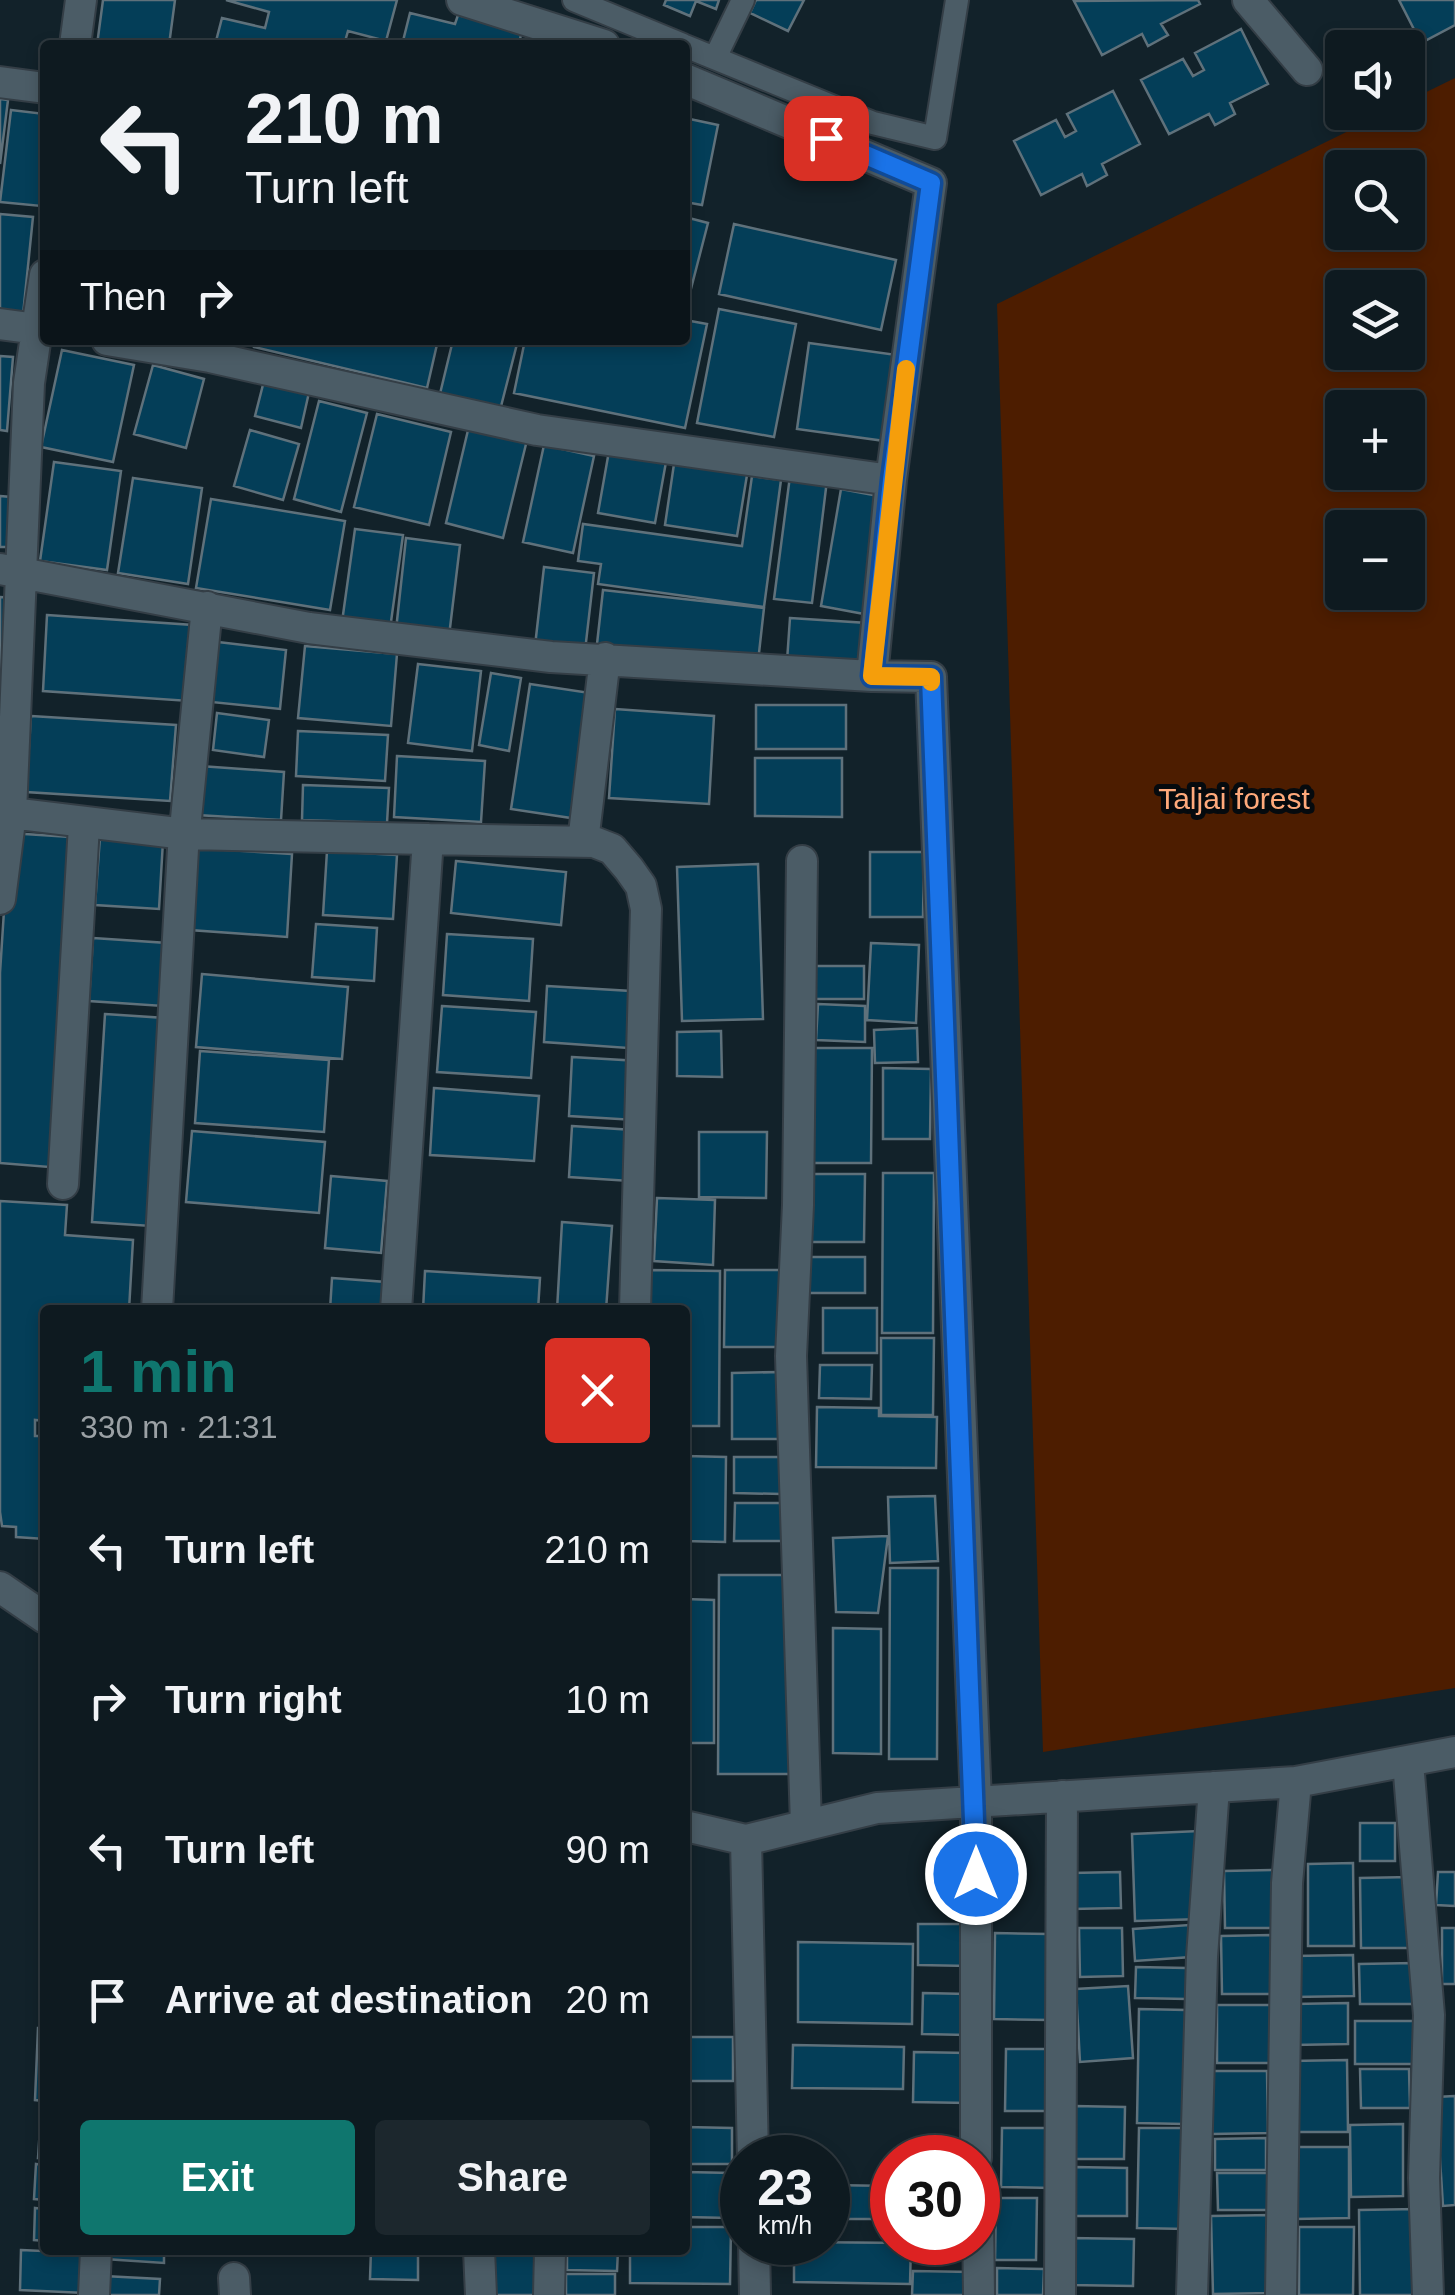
<!DOCTYPE html>
<meta charset="utf-8">
<style>
body{margin:0;font-family:Helvetica,sans-serif;background:#1c272d;color:#f1f3f6;height:100vh;display:flex;flex-direction:column;font-size:38px;white-space:nowrap}
*{box-sizing:border-box;margin:0}
p{font-size:32px;color:#9ba1a5}
.icon{flex:none;width:55px;height:55px;fill:none;stroke:currentColor;stroke-width:2;stroke-linecap:round;stroke-linejoin:round}
.map{position:relative;flex:1;overflow:hidden}
.drawer{position:absolute;left:40px;top:1305px;width:650px;height:950px;display:flex;flex-direction:column;background:#0e1a20;border-radius:10px;box-shadow:0 5px 15px #0003,0 0 0 2px #2e383e}
.drawer>*{flex:none}
.hud{position:absolute;left:40px;top:40px;width:650px;height:305px;border-radius:10px;box-shadow:0 5px 15px #0003,0 0 0 2px #2e383e;background:#0e1a20;color:#f1f3f6;overflow:hidden}
.tools{position:absolute;left:1325px;top:30px;display:grid;gap:20px}
.tools a{display:grid;place-items:center;width:100px;height:100px;border-radius:10px;background:#0e1a20;box-shadow:0 5px 15px #0003,0 0 0 2px #2e383e;font-size:50px}
.speed{position:absolute;left:720px;top:2135px;display:flex;gap:20px;font-size:50px;font-weight:700;text-align:center}
.speed>*{display:grid;place-content:center;width:130px;height:130px;border-radius:50%;background:#0e1a20;box-shadow:0 5px 15px #0003,0 0 0 2px #2e383e;line-height:1}
.speed small{font-size:25px;font-weight:400}
.speed .limit{border:15px solid #d22;background:#fff;color:#111}
.pin{position:absolute;display:grid;place-items:center;width:85px;height:85px;color:#fff;margin:-42px;border-radius:20px;box-shadow:0 5px 15px #0006}
.me{position:absolute;width:110px;margin:-55px;rotate:0deg;stroke-linejoin:round;filter:drop-shadow(0 0 8px #0008)}
.turn{display:flex;align-items:center;gap:35px;height:210px;padding:0 40px;font-size:45px}
.turn .icon{width:130px;height:130px;stroke-width:2.5}
.turn b{display:block;font-size:70px;line-height:85px}
.then{display:flex;align-items:center;height:95px;padding:0 40px;background:#0003;gap:20px;font-size:38px}
.round{display:grid;place-items:center;flex:none;width:105px;height:105px;border-radius:10px;background:#1c272d}
.summary{display:flex;align-items:center;justify-content:space-between;height:170px;padding:0 40px}
h1{font-size:60px;font-weight:700;line-height:75px;color:#0f766e}
.action{display:flex;gap:20px;margin-top:auto;padding:20px 40px}
.action a{flex:1;height:115px;border-radius:10px;background:#0f766e;color:#fff;font-size:40px;font-weight:700;line-height:115px;text-align:center}
.action a+a{background:#1c272d;color:#f1f3f6}
ul{padding:0;list-style:none}
li{display:flex;align-items:center;gap:30px;height:150px;padding:0 40px}
li div{flex:1}
li b{display:block;font-size:38px}
li em{font-style:normal}
.map>svg:first-child{display:block}
.green{fill:#4d1d00;fill-rule:evenodd}
.building{fill:#043e58;stroke:#5f717b;stroke-width:2.5}
.lines{fill:none;stroke-linecap:round;stroke-linejoin:round}
.lane-casing{stroke:#343e46;stroke-width:26}
.street-casing{stroke:#343e46;stroke-width:34}
.lane{stroke:#4b5c66;stroke-width:22}
.street{stroke:#4b5c66;stroke-width:30}
.route-casing{stroke:#114b97;stroke-width:25}
.route{stroke:#1a73e8;stroke-width:18}
.slow{stroke:#f59e0b;stroke-width:18}
.labels{text-anchor:middle;stroke-width:10;stroke-linejoin:round;paint-order:stroke}
.park-label{font-size:30px;fill:#fea97b;stroke:#050a0e}
</style>
<div class="map">
<svg width="1455" height="2295" viewBox="0 0 1455 2295">
<rect width="100%" height="100%" fill="#12222a"/>
<path class="green" d="M 1455,78 L 1455,1688 L 1043,1752 L 997,304 L 1385,113 L 1408,112 L 1408,101 ZM 1342,168 L 1408,168 L 1408,232 L 1342,232 ZM 1342,288 L 1408,288 L 1408,352 L 1342,352 ZM 1342,408 L 1408,408 L 1408,472 L 1342,472 ZM 1342,528 L 1408,528 L 1408,592 L 1342,592 Z"/>
<path class="building" d="M 103,0 L 175,0 L 169,45 L 97,45 Z
M 226,0 L 397,0 L 386,41 L 348,31 L 344,45 L 215,45 L 222,18 L 265,28 L 269,12 Z
M 666,0 L 719,0 L 716,9 L 696,1 L 690,16 L 664,5 Z
M 756,0 L 804,0 L 788,31 L 750,13 Z
M 1198,0 L 1200,4 L 1161,24 L 1168,35 L 1148,46 L 1142,34 L 1102,55 L 1074,1 Z
M 1399,0 L 1455,0 L 1455,25 L 1421,43 Z
M 410,13 L 455,24 L 458,15 L 522,31 L 520,39 L 542,45 L 402,45 Z
M 1241,29 L 1268,84 L 1230,103 L 1235,114 L 1215,125 L 1209,114 L 1169,134 L 1141,80 L 1183,59 L 1193,76 L 1204,70 L 1195,53 Z
M 1113,91 L 1140,144 L 1102,164 L 1107,175 L 1087,186 L 1082,174 L 1041,195 L 1014,141 L 1056,120 L 1065,137 L 1076,131 L 1067,114 Z
M 0,99 L 8,100 L 0,164 Z
M 11,110 L 45,114 L 41,206 L 0,202 Z
M 685,118 L 718,125 L 702,205 L 685,202 Z
M 0,214 L 33,217 L 23,315 L 0,313 Z
M 685,217 L 708,223 L 686,308 L 685,308 Z
M 734,224 L 896,260 L 881,330 L 719,294 Z
M 719,309 L 796,324 L 774,437 L 697,423 Z
M 685,320 L 707,324 L 685,428 L 514,393 L 525,340 L 685,340 Z
M 255,340 L 438,340 L 427,388 L 254,347 Z
M 453,340 L 518,340 L 498,418 L 438,402 Z
M 809,343 L 904,356 L 892,442 L 797,429 Z
M 62,350 L 134,365 L 113,462 L 41,447 Z
M 0,356 L 13,357 L 7,431 L 0,430 Z
M 153,365 L 204,379 L 186,448 L 134,434 Z
M 265,377 L 310,388 L 301,428 L 255,416 Z
M 319,401 L 367,413 L 341,512 L 294,499 Z
M 377,414 L 451,432 L 429,525 L 354,507 Z
M 469,426 L 527,440 L 503,538 L 446,523 Z
M 250,430 L 299,444 L 283,500 L 234,486 Z
M 544,445 L 594,456 L 573,553 L 523,542 Z
M 609,451 L 666,462 L 655,523 L 598,513 Z
M 54,462 L 121,471 L 107,570 L 40,561 Z
M 674,464 L 747,475 L 737,536 L 665,525 Z
M 752,476 L 781,480 L 764,607 L 598,584 L 601,564 L 578,561 L 583,524 L 742,546 Z
M 790,476 L 827,480 L 812,603 L 774,599 Z
M 133,478 L 202,488 L 188,584 L 118,573 Z
M 841,489 L 884,497 L 864,614 L 821,606 Z
M 0,496 L 11,497 L 8,547 L 0,547 Z
M 211,499 L 345,521 L 330,610 L 196,588 Z
M 355,529 L 403,535 L 390,629 L 342,622 Z
M 406,538 L 460,545 L 449,636 L 396,630 Z
M 544,567 L 594,573 L 585,651 L 535,646 Z
M 603,590 L 764,608 L 758,662 L 597,644 Z
M 0,597 L 13,598 L 8,674 L 0,674 Z
M 47,615 L 193,625 L 189,701 L 43,691 Z
M 790,618 L 867,623 L 864,666 L 787,661 Z
M 218,642 L 286,650 L 280,709 L 211,702 Z
M 305,646 L 397,654 L 391,726 L 298,718 Z
M 418,664 L 481,671 L 472,751 L 408,743 Z
M 491,673 L 521,678 L 509,751 L 479,745 Z
M 530,684 L 590,693 L 571,818 L 511,809 Z
M 756,705 L 846,705 L 846,749 L 756,749 Z
M 615,709 L 714,716 L 709,804 L 609,798 Z
M 217,713 L 269,720 L 264,757 L 213,750 Z
M 31,716 L 176,725 L 170,801 L 26,792 Z
M 298,731 L 388,735 L 385,781 L 296,776 Z
M 397,756 L 485,761 L 481,822 L 394,817 Z
M 755,758 L 842,758 L 842,817 L 755,816 Z
M 200,766 L 284,772 L 281,820 L 197,815 Z
M 303,785 L 389,788 L 387,823 L 302,820 Z
M 9,833 L 71,837 L 49,1167 L 0,1163 L 0,973 Z
M 100,837 L 163,841 L 159,909 L 95,905 Z
M 195,848 L 292,854 L 287,937 L 190,930 Z
M 327,851 L 397,855 L 393,919 L 323,915 Z
M 870,852 L 924,852 L 923,917 L 870,917 Z
M 456,861 L 566,872 L 561,925 L 451,913 Z
M 758,864 L 763,1019 L 682,1021 L 677,867 Z
M 316,924 L 377,928 L 374,981 L 312,977 Z
M 447,934 L 533,939 L 529,1001 L 443,995 Z
M 93,938 L 167,943 L 163,1006 L 89,1001 Z
M 871,943 L 919,945 L 916,1023 L 867,1020 Z
M 811,966 L 864,966 L 864,999 L 811,999 Z
M 202,974 L 348,987 L 342,1059 L 196,1047 Z
M 547,986 L 631,991 L 628,1048 L 544,1042 Z
M 818,1004 L 865,1006 L 865,1042 L 816,1040 Z
M 442,1006 L 536,1012 L 531,1078 L 437,1072 Z
M 105,1014 L 165,1018 L 151,1226 L 92,1222 Z
M 917,1028 L 918,1062 L 875,1063 L 874,1030 Z
M 721,1031 L 722,1077 L 677,1076 L 677,1032 Z
M 810,1048 L 872,1048 L 871,1163 L 809,1163 Z
M 200,1051 L 329,1060 L 324,1132 L 195,1123 Z
M 572,1057 L 639,1061 L 635,1120 L 569,1116 Z
M 883,1068 L 931,1069 L 930,1139 L 883,1139 Z
M 434,1088 L 539,1096 L 534,1161 L 430,1155 Z
M 572,1126 L 633,1130 L 630,1181 L 569,1177 Z
M 192,1131 L 325,1142 L 319,1213 L 186,1202 Z
M 699,1132 L 767,1132 L 766,1198 L 699,1197 Z
M 883,1173 L 934,1173 L 933,1333 L 882,1333 Z
M 808,1174 L 865,1174 L 864,1242 L 807,1242 Z
M 331,1176 L 387,1181 L 381,1253 L 325,1248 Z
M 657,1198 L 715,1200 L 713,1265 L 654,1261 Z
M 0,1201 L 67,1205 L 65,1235 L 133,1240 L 129,1310 L 55,1305 L 55,1310 L 45,1310 L 40,1367 L 45,1368 L 45,1421 L 35,1420 L 35,1436 L 45,1436 L 45,1539 L 16,1537 L 16,1527 L 2,1526 L 0,1512 Z
M 562,1222 L 612,1226 L 606,1310 L 557,1310 Z
M 806,1257 L 865,1257 L 865,1293 L 806,1293 Z
M 649,1270 L 720,1271 L 719,1426 L 685,1426 L 685,1310 L 648,1310 Z
M 725,1270 L 783,1270 L 783,1347 L 724,1347 Z
M 425,1271 L 540,1278 L 538,1310 L 423,1310 Z
M 332,1278 L 386,1282 L 384,1310 L 330,1310 Z
M 823,1308 L 877,1308 L 877,1353 L 823,1353 Z
M 881,1338 L 934,1338 L 933,1415 L 881,1415 Z
M 820,1365 L 872,1365 L 871,1399 L 819,1398 Z
M 780,1372 L 780,1439 L 732,1439 L 732,1373 Z
M 817,1407 L 879,1408 L 879,1416 L 937,1417 L 936,1468 L 816,1467 Z
M 685,1456 L 726,1457 L 725,1542 L 685,1541 Z
M 734,1457 L 782,1457 L 781,1494 L 734,1493 Z
M 935,1496 L 938,1561 L 890,1563 L 888,1497 Z
M 735,1503 L 787,1503 L 786,1541 L 734,1541 Z
M 888,1536 L 878,1613 L 836,1612 L 833,1538 Z
M 890,1568 L 938,1568 L 937,1759 L 889,1759 Z
M 719,1575 L 791,1575 L 790,1774 L 718,1774 Z
M 685,1599 L 714,1600 L 714,1743 L 685,1743 Z
M 833,1628 L 881,1629 L 881,1754 L 833,1753 Z
M 1360,1823 L 1395,1823 L 1395,1861 L 1360,1861 Z
M 1199,1831 L 1202,1919 L 1135,1921 L 1132,1834 Z
M 1353,1863 L 1354,1946 L 1308,1946 L 1308,1864 Z
M 1276,1870 L 1277,1928 L 1225,1928 L 1224,1871 Z
M 1120,1872 L 1121,1908 L 1072,1909 L 1071,1873 Z
M 1438,1872 L 1455,1872 L 1455,1906 L 1436,1905 Z
M 1410,1877 L 1411,1948 L 1361,1948 L 1360,1878 Z
M 918,1924 L 971,1924 L 970,1966 L 918,1965 Z
M 1189,1925 L 1191,1957 L 1135,1961 L 1133,1929 Z
M 1079,1928 L 1122,1928 L 1123,1976 L 1080,1977 Z
M 1442,1928 L 1455,1928 L 1455,1984 L 1442,1984 Z
M 995,1933 L 1050,1934 L 1049,2020 L 994,2019 Z
M 1273,1935 L 1273,1994 L 1222,1994 L 1221,1936 Z
M 798,1942 L 913,1944 L 912,2024 L 798,2022 Z
M 1353,1955 L 1354,1996 L 1294,1997 L 1294,1956 Z
M 1414,1963 L 1414,2004 L 1360,2004 L 1359,1964 Z
M 1136,1967 L 1187,1968 L 1187,1999 L 1135,1998 Z
M 42,1972 L 45,1972 L 45,2011 L 40,2011 Z
M 1128,1986 L 1133,2058 L 1080,2062 L 1076,1989 Z
M 923,1993 L 968,1994 L 967,2035 L 922,2034 Z
M 1348,2003 L 1348,2044 L 1293,2045 L 1293,2004 Z
M 1217,2005 L 1272,2005 L 1272,2063 L 1217,2063 Z
M 1139,2009 L 1186,2010 L 1184,2124 L 1137,2123 Z
M 1355,2021 L 1423,2021 L 1423,2064 L 1355,2064 Z
M 38,2028 L 45,2028 L 45,2101 L 35,2100 Z
M 685,2037 L 733,2037 L 733,2081 L 685,2081 Z
M 793,2045 L 904,2047 L 903,2089 L 792,2088 Z
M 1006,2049 L 1049,2049 L 1049,2111 L 1005,2111 Z
M 914,2052 L 968,2053 L 968,2103 L 913,2102 Z
M 1347,2060 L 1348,2132 L 1292,2132 L 1291,2061 Z
M 1360,2069 L 1409,2069 L 1410,2108 L 1361,2108 Z
M 1211,2071 L 1267,2071 L 1268,2133 L 1212,2134 Z
M 1455,2096 L 1455,2205 L 1443,2206 L 1436,2097 Z
M 1074,2106 L 1125,2107 L 1124,2159 L 1073,2159 Z
M 41,2113 L 45,2113 L 45,2158 L 38,2158 Z
M 1403,2124 L 1403,2196 L 1351,2197 L 1350,2125 Z
M 685,2127 L 732,2128 L 732,2164 L 685,2164 Z
M 1002,2128 L 1053,2128 L 1052,2188 L 1001,2187 Z
M 1139,2128 L 1188,2128 L 1186,2229 L 1137,2228 Z
M 1266,2138 L 1266,2170 L 1215,2170 L 1215,2139 Z
M 908,2147 L 969,2147 L 968,2158 L 908,2158 Z
M 1294,2147 L 1349,2147 L 1349,2218 L 1295,2219 Z
M 36,2164 L 45,2165 L 45,2200 L 34,2199 Z
M 1075,2167 L 1127,2168 L 1127,2216 L 1075,2216 Z
M 685,2172 L 732,2173 L 731,2218 L 685,2217 Z
M 1217,2173 L 1268,2173 L 1268,2210 L 1218,2210 Z
M 828,2185 L 892,2186 L 892,2219 L 828,2219 Z
M 996,2198 L 1037,2198 L 1036,2260 L 995,2260 Z
M 35,2208 L 45,2209 L 45,2241 L 34,2240 Z
M 1417,2209 L 1417,2295 L 1360,2295 L 1359,2210 Z
M 1271,2215 L 1272,2293 L 1213,2294 L 1211,2216 Z
M 685,2227 L 731,2227 L 730,2284 L 630,2283 L 630,2250 L 685,2250 Z
M 1299,2227 L 1354,2227 L 1353,2295 L 1299,2295 Z
M 1070,2238 L 1134,2239 L 1133,2286 L 1070,2285 Z
M 794,2242 L 911,2243 L 910,2284 L 794,2282 Z
M 914,2242 L 974,2242 L 974,2259 L 913,2258 Z
M 21,2250 L 87,2253 L 85,2293 L 20,2290 Z
M 105,2250 L 164,2250 L 164,2263 L 105,2259 Z
M 371,2250 L 418,2250 L 418,2280 L 370,2279 Z
M 484,2250 L 536,2250 L 537,2295 L 484,2295 Z
M 567,2250 L 618,2250 L 617,2271 L 567,2270 Z
M 997,2268 L 1044,2269 L 1043,2295 L 997,2295 Z
M 913,2271 L 972,2272 L 972,2295 L 912,2295 Z
M 566,2274 L 615,2274 L 615,2295 L 566,2295 Z
M 104,2276 L 160,2279 L 159,2295 L 103,2295 Z"/>
<g class="lines">
<g class="lane-casing">
<path id="lane" d="M 574,0 L 683,45
M 685,46 L 873,123 L 935,138 L 957,0
M 715,58 L 743,0"/>
</g>
<g class="street-casing">
<path id="street" d="M 462,0 L 604,45
M 1248,0 L 1307,70
M 75,45 L 81,0
M 685,79 L 931,183 L 891,480 L 872,676 L 931,677 L 976,1802 L 976,2158
M 0,82 L 45,88
M 45,275 L 29,383 L 11,813 L 185,834 L 428,839
M 0,324 L 45,330
M 107,340 L 210,357 L 537,430 L 891,480
M 0,569 L 309,628 L 551,657 L 872,676
M 0,811 L 11,813 L 0,899
M 583,842 L 605,658
M 802,861 L 798,1205 L 791,1356 L 806,1825
M 63,1184 L 84,825
M 157,1310 L 183,849 L 207,607
M 396,1310 L 428,839 L 594,842 L 612,849 L 629,869 L 641,886 L 646,909 L 635,1310
M 0,1587 L 45,1618
M 1408,1762 L 1429,2015 L 1424,2178 L 1428,2295
M 685,1826 L 746,1840 L 877,1808 L 1296,1782 L 1455,1752
M 746,1840 L 753,2158
M 978,2219 L 979,2295
M 754,2242 L 755,2295
M 479,2250 L 481,2295
M 234,2278 L 235,2295
M 94,2295 L 96,2250
M 549,2295 L 550,2250
M 1060,2295 L 1062,1796
M 1192,2295 L 1202,1957 L 1214,1787
M 1281,2295 L 1287,1883 L 1296,1782"/>
</g>
<use href="#lane" class="lane"/>
<use href="#street" class="street"/>
</g>
<g class="lines">
<g class="route-casing">
<path id="route" d="M 826,138 L 931,183 L 892,480 L 872,676 L 931,677 L 976,1874"/>
</g>
<use href="#route" class="route"/>
<path class="slow" d="M 906,369 L 872,676 L 931,677 L 931,682"/>
</g>
<g class="labels">
<g class="park-label">
<text x="1234" y="809">Taljai forest</text>
</g>
</g>
</svg>
<div class="tools">
<a><svg class="icon" aria-label="sound" viewBox="0 0 24 24"><path d="M4 9h4l5-4v14l-5-4H4zM17 9q2 3 0 6"/></svg></a>
<a><svg class="icon" aria-label="search" viewBox="0 0 24 24"><circle cx="10" cy="10" r="6"/><path d="M15 15l6 6"/></svg></a>
<a><svg class="icon" aria-label="layers" viewBox="0 0 24 24"><path d="M12 4l9 5-9 5-9-5zM3 14l9 5 9-5"/></svg></a>
<a>+</a>
<a>−</a>
</div>
<div class="speed"><div>23<small>km/h</small></div><div class="limit">30</div></div>
<div class="pin" style="left:826px;top:138px;background:#d93025"><svg class="icon" aria-label="arrive" viewBox="0 0 24 24"><path d="M6 21V4h12l-3 4 3 4H6"/></svg></div>
<svg class="me" style="left:976px;top:1874px" viewBox="-20 -20 40 40"><circle r="17" fill="#1a73e8" stroke="#fff" stroke-width="3"/><path d="M0-11L8 9 0 5-8 9z" fill="#fff"/></svg>
<div class="hud">
<div class="turn"><svg class="icon" aria-label="left" viewBox="0 0 24 24"><path d="M17 20v-9H6M10 6l-5 5 5 5"/></svg><div><b>210 m</b>Turn left</div></div>
<div class="then">Then<svg class="icon" aria-label="right" viewBox="0 0 24 24"><path d="M7 20v-9h11M14 6l5 5-5 5"/></svg></div>
</div>
<section class="drawer">
<div class="summary"><div><h1>1 min</h1><p>330 m · 21:31</p></div><a class="round" style="background:#d93025;color:#fff"><svg class="icon" aria-label="close" viewBox="0 0 24 24"><path d="M6 6l12 12M18 6L6 18"/></svg></a></div>
<ul>
<li><svg class="icon" aria-label="left" viewBox="0 0 24 24"><path d="M17 20v-9H6M10 6l-5 5 5 5"/></svg><div><b>Turn left</b></div><em>210 m</em></li>
<li><svg class="icon" aria-label="right" viewBox="0 0 24 24"><path d="M7 20v-9h11M14 6l5 5-5 5"/></svg><div><b>Turn right</b></div><em>10 m</em></li>
<li><svg class="icon" aria-label="left" viewBox="0 0 24 24"><path d="M17 20v-9H6M10 6l-5 5 5 5"/></svg><div><b>Turn left</b></div><em>90 m</em></li>
<li><svg class="icon" aria-label="arrive" viewBox="0 0 24 24"><path d="M6 21V4h12l-3 4 3 4H6"/></svg><div><b>Arrive at destination</b></div><em>20 m</em></li>
</ul>
<div class="action"><a>Exit</a><a>Share</a></div>
</section>
</div>
